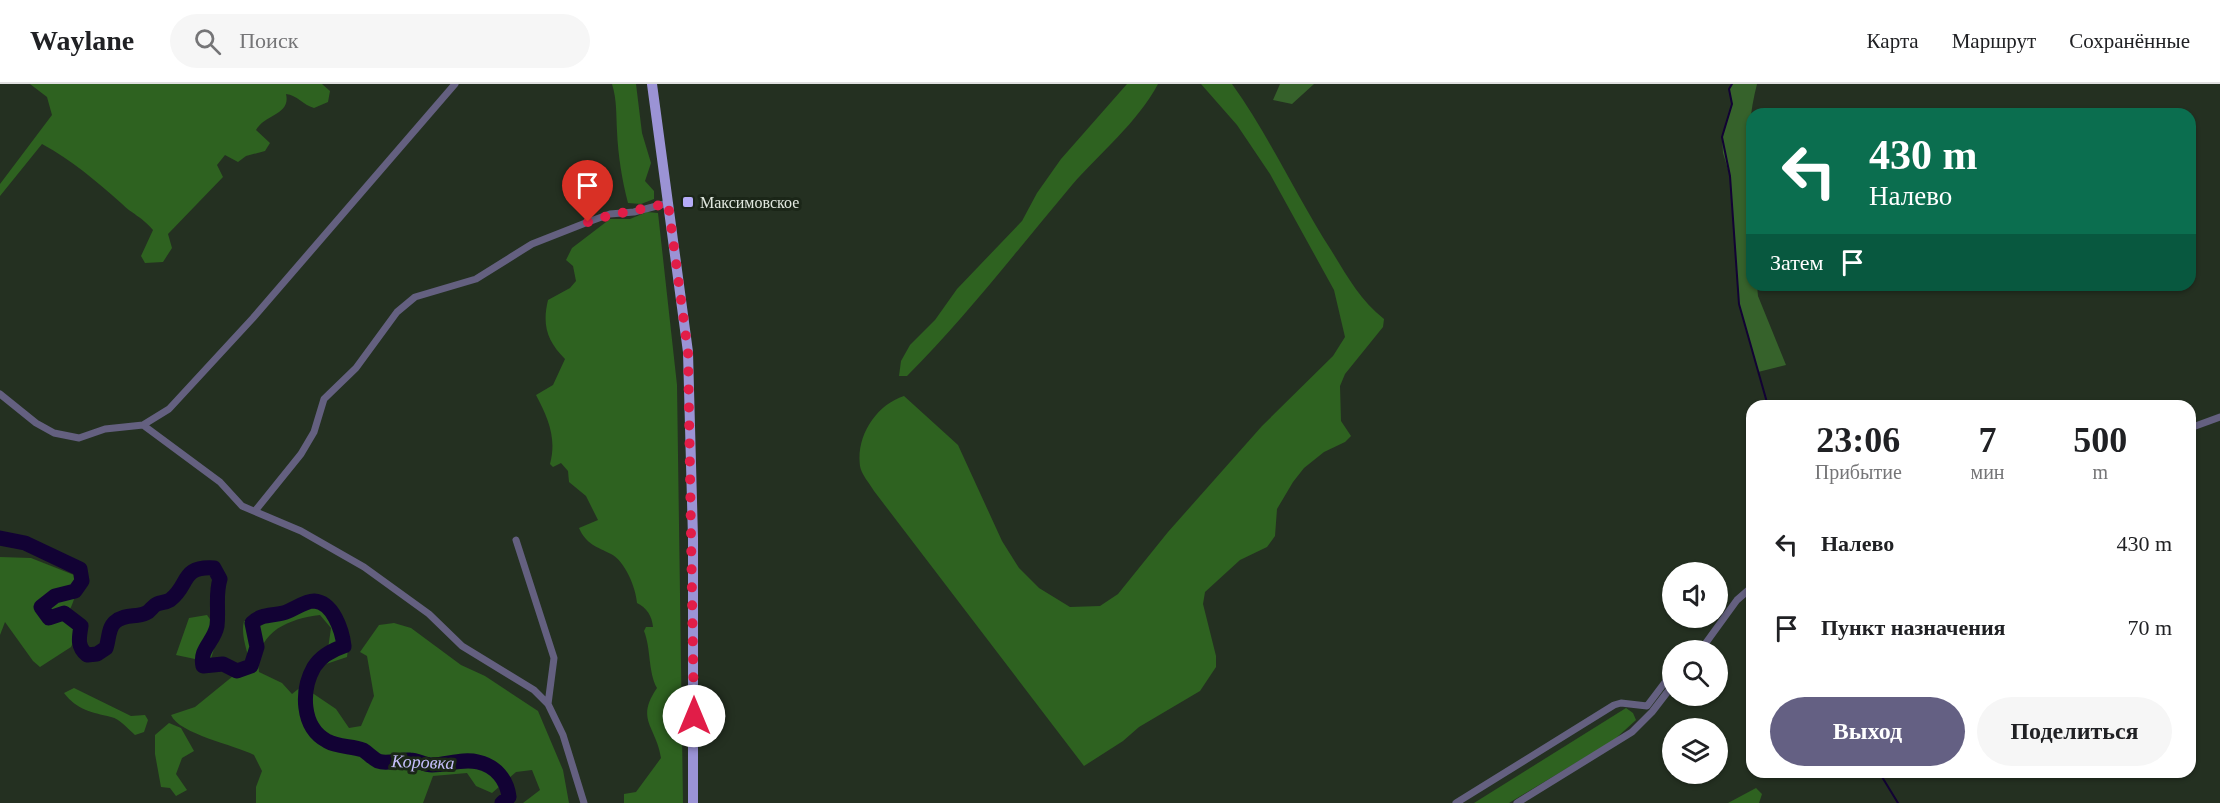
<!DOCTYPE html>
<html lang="ru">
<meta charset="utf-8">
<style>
body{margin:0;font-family:Georgia,serif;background:#f6f6f6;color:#202124;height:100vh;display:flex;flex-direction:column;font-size:22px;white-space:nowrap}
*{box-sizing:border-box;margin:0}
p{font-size:20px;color:#757577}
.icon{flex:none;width:33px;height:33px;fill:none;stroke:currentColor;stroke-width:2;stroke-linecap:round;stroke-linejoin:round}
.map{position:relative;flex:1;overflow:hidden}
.side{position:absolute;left:1746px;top:316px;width:450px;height:378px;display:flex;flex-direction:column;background:#fff;border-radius:18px;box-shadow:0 2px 4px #0004}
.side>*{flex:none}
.banner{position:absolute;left:1746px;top:24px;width:450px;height:183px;border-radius:18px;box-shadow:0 2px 4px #0004;background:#0b6e4f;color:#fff;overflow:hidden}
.controls{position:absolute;left:1662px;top:478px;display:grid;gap:12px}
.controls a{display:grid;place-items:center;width:66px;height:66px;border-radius:50%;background:#fff;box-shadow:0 2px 4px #0004;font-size:30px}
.pin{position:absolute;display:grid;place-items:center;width:51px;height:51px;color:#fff;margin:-62px -26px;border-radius:50% 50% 50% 0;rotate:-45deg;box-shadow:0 0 6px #0007}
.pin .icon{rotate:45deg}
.me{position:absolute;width:66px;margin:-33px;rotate:0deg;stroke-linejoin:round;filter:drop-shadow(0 0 4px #0008)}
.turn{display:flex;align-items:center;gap:21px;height:126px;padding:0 24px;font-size:27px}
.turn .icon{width:78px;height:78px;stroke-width:2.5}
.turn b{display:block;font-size:42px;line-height:51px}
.then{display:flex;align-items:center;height:57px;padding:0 24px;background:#0003;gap:12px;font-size:22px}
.eta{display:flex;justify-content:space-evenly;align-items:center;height:102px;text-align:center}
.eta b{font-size:36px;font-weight:600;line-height:42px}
.primary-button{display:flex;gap:12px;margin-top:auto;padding:12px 24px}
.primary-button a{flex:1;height:69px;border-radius:36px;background:#646083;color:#fff;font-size:24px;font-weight:600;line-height:69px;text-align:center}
.primary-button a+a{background:#f6f6f6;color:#202124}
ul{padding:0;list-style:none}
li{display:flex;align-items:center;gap:18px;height:84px;padding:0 24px}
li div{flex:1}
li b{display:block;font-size:22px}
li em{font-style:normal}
header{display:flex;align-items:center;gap:36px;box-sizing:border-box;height:84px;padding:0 30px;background:#fff;border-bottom:2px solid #e0e0e0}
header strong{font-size:28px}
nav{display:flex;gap:33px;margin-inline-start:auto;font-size:21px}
.search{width:420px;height:54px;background:#f6f6f6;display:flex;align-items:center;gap:15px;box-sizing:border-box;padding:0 21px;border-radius:33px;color:#757577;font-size:22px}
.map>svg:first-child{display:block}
.green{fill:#36622b}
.forest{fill:#2e6220}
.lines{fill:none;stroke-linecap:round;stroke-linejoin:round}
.stream{stroke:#120234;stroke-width:2}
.river{stroke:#120234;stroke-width:15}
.street{stroke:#646080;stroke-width:7}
.primary{stroke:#9b93d5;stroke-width:10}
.route{stroke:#e11d48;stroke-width:10;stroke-dasharray:0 18}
.poi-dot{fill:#b6acf8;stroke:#1b2618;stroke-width:2}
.labels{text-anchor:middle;stroke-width:6;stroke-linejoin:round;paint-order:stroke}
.poi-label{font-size:16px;fill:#e1e8df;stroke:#1b2618;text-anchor:start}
.water-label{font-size:18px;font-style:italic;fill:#c5befb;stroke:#1b2618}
</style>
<header>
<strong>Waylane</strong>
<div class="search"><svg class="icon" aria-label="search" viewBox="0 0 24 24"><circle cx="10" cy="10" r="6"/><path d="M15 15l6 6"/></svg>Поиск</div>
<nav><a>Карта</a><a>Маршрут</a><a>Сохранённые</a></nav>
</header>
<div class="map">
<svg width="2220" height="719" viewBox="0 0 2220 719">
<rect width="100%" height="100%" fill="#243021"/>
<path class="green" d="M 1280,0 L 1314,0 L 1292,20 L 1273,16 Z
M 1732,0 L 1757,0 C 1740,65 1752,135 1752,201 L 1757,201 L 1758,212 L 1786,281 L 1758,288 L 1739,220 L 1730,92 L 1723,69 L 1722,53 L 1732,20 L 1729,5 Z"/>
<path class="forest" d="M 30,0 L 322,0 L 330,7 L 328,18 L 314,24 C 303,21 297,11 286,10 C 291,31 265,30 256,46 L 270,59 L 265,67 L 246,72 L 238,78 L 225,71 L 217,81 L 223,93 L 168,150 L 172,164 L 163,178 L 145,179 L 141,172 L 153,146 C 140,131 133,131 121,119 C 96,97 72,76 42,60 L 0,112 L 0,100 L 52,31 L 47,13 Z
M 612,0 L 636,0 L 642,49 L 651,79 L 645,97 L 654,107 L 654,115 L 641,120 L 628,119 C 622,96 618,71 617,47 C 616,31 617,16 612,0 Z
M 1127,0 L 1158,0 C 1137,39 1101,68 1072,101 C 1018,165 966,233 907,292 L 899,292 L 901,277 L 910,261 L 935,236 L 957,205 L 1022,137 L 1037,109 L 1061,75 Z
M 1201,0 L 1232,0 C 1268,50 1297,113 1331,166 C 1347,192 1360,216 1384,235 L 1383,243 L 1345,290 L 1340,302 L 1341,337 L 1351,352 L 1345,358 L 1324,368 L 1304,384 L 1293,398 L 1277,425 L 1275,452 L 1267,463 L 1240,476 L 1205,508 L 1203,520 L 1216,572 L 1216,583 L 1200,607 L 1139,643 L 1123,657 L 1084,682 L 874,407 C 870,400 861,390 860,382 C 856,352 876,321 904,312 L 958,361 L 1002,457 L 1019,484 L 1039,504 L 1070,523 L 1100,522 L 1118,510 L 1168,448 L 1262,342 L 1333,272 L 1345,253 L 1334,206 L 1270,90 L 1237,41 Z
M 647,128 L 658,129 L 677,301 L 683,719 L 624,719 L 624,710 L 636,708 L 661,674 C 656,642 635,636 657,604 C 648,588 651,564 644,547 L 646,543 L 653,543 C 652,532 647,524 637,519 C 636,504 625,477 611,470 C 597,463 586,460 579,444 L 598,436 L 586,412 L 569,398 L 568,387 L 561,379 L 553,383 L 550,380 C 557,354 548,334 536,311 L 553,301 L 565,275 C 547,257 542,241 548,216 L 570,204 L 576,197 L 573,182 L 566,176 L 572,164 L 610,135 L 630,135 Z
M 0,473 L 31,474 L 74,491 C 77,509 75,520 64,534 L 77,550 L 71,563 L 40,583 L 33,577 L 5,538 L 0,551 Z
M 312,516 C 316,517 322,518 326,520 C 341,529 350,557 347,573 L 317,583 L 316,576 L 328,565 L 331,544 L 320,531 C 287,535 254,549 259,588 L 282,599 L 292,610 L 302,602 L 336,625 L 349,644 L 361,642 L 374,612 L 367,572 L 360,568 L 379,541 L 394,539 L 411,544 L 461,581 L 485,592 L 538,627 L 563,686 L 569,719 L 523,719 L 540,706 L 532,686 L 516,688 L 492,709 L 476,702 L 467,689 L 433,692 L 423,719 L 256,719 L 256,703 L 262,687 L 254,671 C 235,661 179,650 171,631 L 195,623 L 238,588 L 250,585 C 249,568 240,553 244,537 L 252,537 L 263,528 Z
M 207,531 L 219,548 L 210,578 L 198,584 L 195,575 L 176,571 L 189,534 Z
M 74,604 L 131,632 L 145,631 L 148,636 L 144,648 L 135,651 C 128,645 120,635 111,633 C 91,628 77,626 64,609 Z
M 1626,624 L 1633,629 L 1636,636 L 1614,656 L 1509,719 L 1474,719 Z
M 169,639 L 181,644 L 194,667 L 182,674 L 176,690 L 187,706 L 176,712 L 170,704 L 161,703 L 155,670 L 155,651 Z
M 1756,704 L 1762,710 L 1759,719 L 1728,719 Z"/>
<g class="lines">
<path class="stream" d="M 1732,0 L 1729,5 L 1732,20 L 1722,53 L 1730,92 L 1739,220 L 1768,322
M 1879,688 L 1898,719"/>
<path class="river" d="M 0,454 L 25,459 L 80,485 L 82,497 L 75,507 L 55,512 L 41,523 L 49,534 L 64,529 L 81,542 C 79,554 77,563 87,571 L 97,570 L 106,564 C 109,556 108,544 115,538 C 125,529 136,534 146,529 C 151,527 152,522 157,520 C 161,518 165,519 170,516 C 190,501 180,482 214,484 L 220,495 C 215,511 219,526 217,542 C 214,558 199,565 203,582 L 223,580 L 237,587 L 251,582 L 257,563 L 252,539 C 261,530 271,532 283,529 C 292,527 304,517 314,517 C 333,518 342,546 344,562 C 332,566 321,572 314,583 C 301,606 301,643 327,657 C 337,663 352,662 363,666 C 368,669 372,674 378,677 C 388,681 399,675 410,676 C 418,676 424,681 432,681 C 447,681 462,674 478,678 C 496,682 507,696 509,713 L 502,719"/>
<path class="street" d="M 0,310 L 36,339 L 54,349 L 79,354 L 105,345 L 143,341 L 169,325 L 253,234 L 455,0
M 143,341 L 220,398 L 242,422 L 301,447 L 364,483 L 429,530 L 462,562 L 534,606 L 548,620 L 563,651 L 584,719
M 2190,344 L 2220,333
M 255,427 L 301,370 L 314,348 L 324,315 L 356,284 L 397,228 L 415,213 L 476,195 L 532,160 L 588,138 L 610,130 L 634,128 L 668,119
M 516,456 L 554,574 L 548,620
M 1700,567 L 1737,516 L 1752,503
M 1456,719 L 1614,621 L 1621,619 L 1647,622 L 1672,589
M 1517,719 L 1632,648 L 1652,628 L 1672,602"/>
<path class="primary" d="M 652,0 L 688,268 L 693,454 L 693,719"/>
</g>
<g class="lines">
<path class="route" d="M 588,138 C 614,129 641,126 668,119 L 688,268 L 694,632"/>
</g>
<rect class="poi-dot" x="682" y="112" width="12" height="12" rx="3"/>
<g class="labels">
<g class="poi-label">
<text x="700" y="124">Максимовское</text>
</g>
<g class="water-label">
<text transform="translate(423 678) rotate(2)" y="6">Коровка</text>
</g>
</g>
</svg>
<div class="controls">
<a><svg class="icon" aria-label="sound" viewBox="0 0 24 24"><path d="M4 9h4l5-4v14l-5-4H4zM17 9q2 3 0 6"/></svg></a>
<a><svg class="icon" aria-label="search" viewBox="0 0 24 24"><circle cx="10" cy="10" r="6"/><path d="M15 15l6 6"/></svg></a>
<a><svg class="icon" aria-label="layers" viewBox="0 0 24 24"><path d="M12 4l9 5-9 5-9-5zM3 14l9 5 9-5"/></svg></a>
</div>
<div class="pin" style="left:588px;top:138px;background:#d93025"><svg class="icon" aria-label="arrive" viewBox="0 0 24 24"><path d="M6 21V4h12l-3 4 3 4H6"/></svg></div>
<svg class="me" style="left:694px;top:632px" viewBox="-20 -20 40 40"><circle r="19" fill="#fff"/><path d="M0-13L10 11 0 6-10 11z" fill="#e11d48"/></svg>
<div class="banner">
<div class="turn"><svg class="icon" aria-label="left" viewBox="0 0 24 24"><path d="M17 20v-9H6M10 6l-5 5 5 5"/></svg><div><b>430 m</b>Налево</div></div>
<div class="then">Затем<svg class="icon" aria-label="arrive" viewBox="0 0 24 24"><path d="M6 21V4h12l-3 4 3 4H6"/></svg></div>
</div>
<section class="side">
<div class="eta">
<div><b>23:06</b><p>Прибытие</p></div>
<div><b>7</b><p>мин</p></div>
<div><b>500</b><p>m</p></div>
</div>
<ul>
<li><svg class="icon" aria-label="left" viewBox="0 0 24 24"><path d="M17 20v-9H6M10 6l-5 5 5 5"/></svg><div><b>Налево</b></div><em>430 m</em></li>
<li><svg class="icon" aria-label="arrive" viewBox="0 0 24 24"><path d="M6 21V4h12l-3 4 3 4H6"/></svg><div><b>Пункт назначения</b></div><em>70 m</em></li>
</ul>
<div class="primary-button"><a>Выход</a><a>Поделиться</a></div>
</section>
</div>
